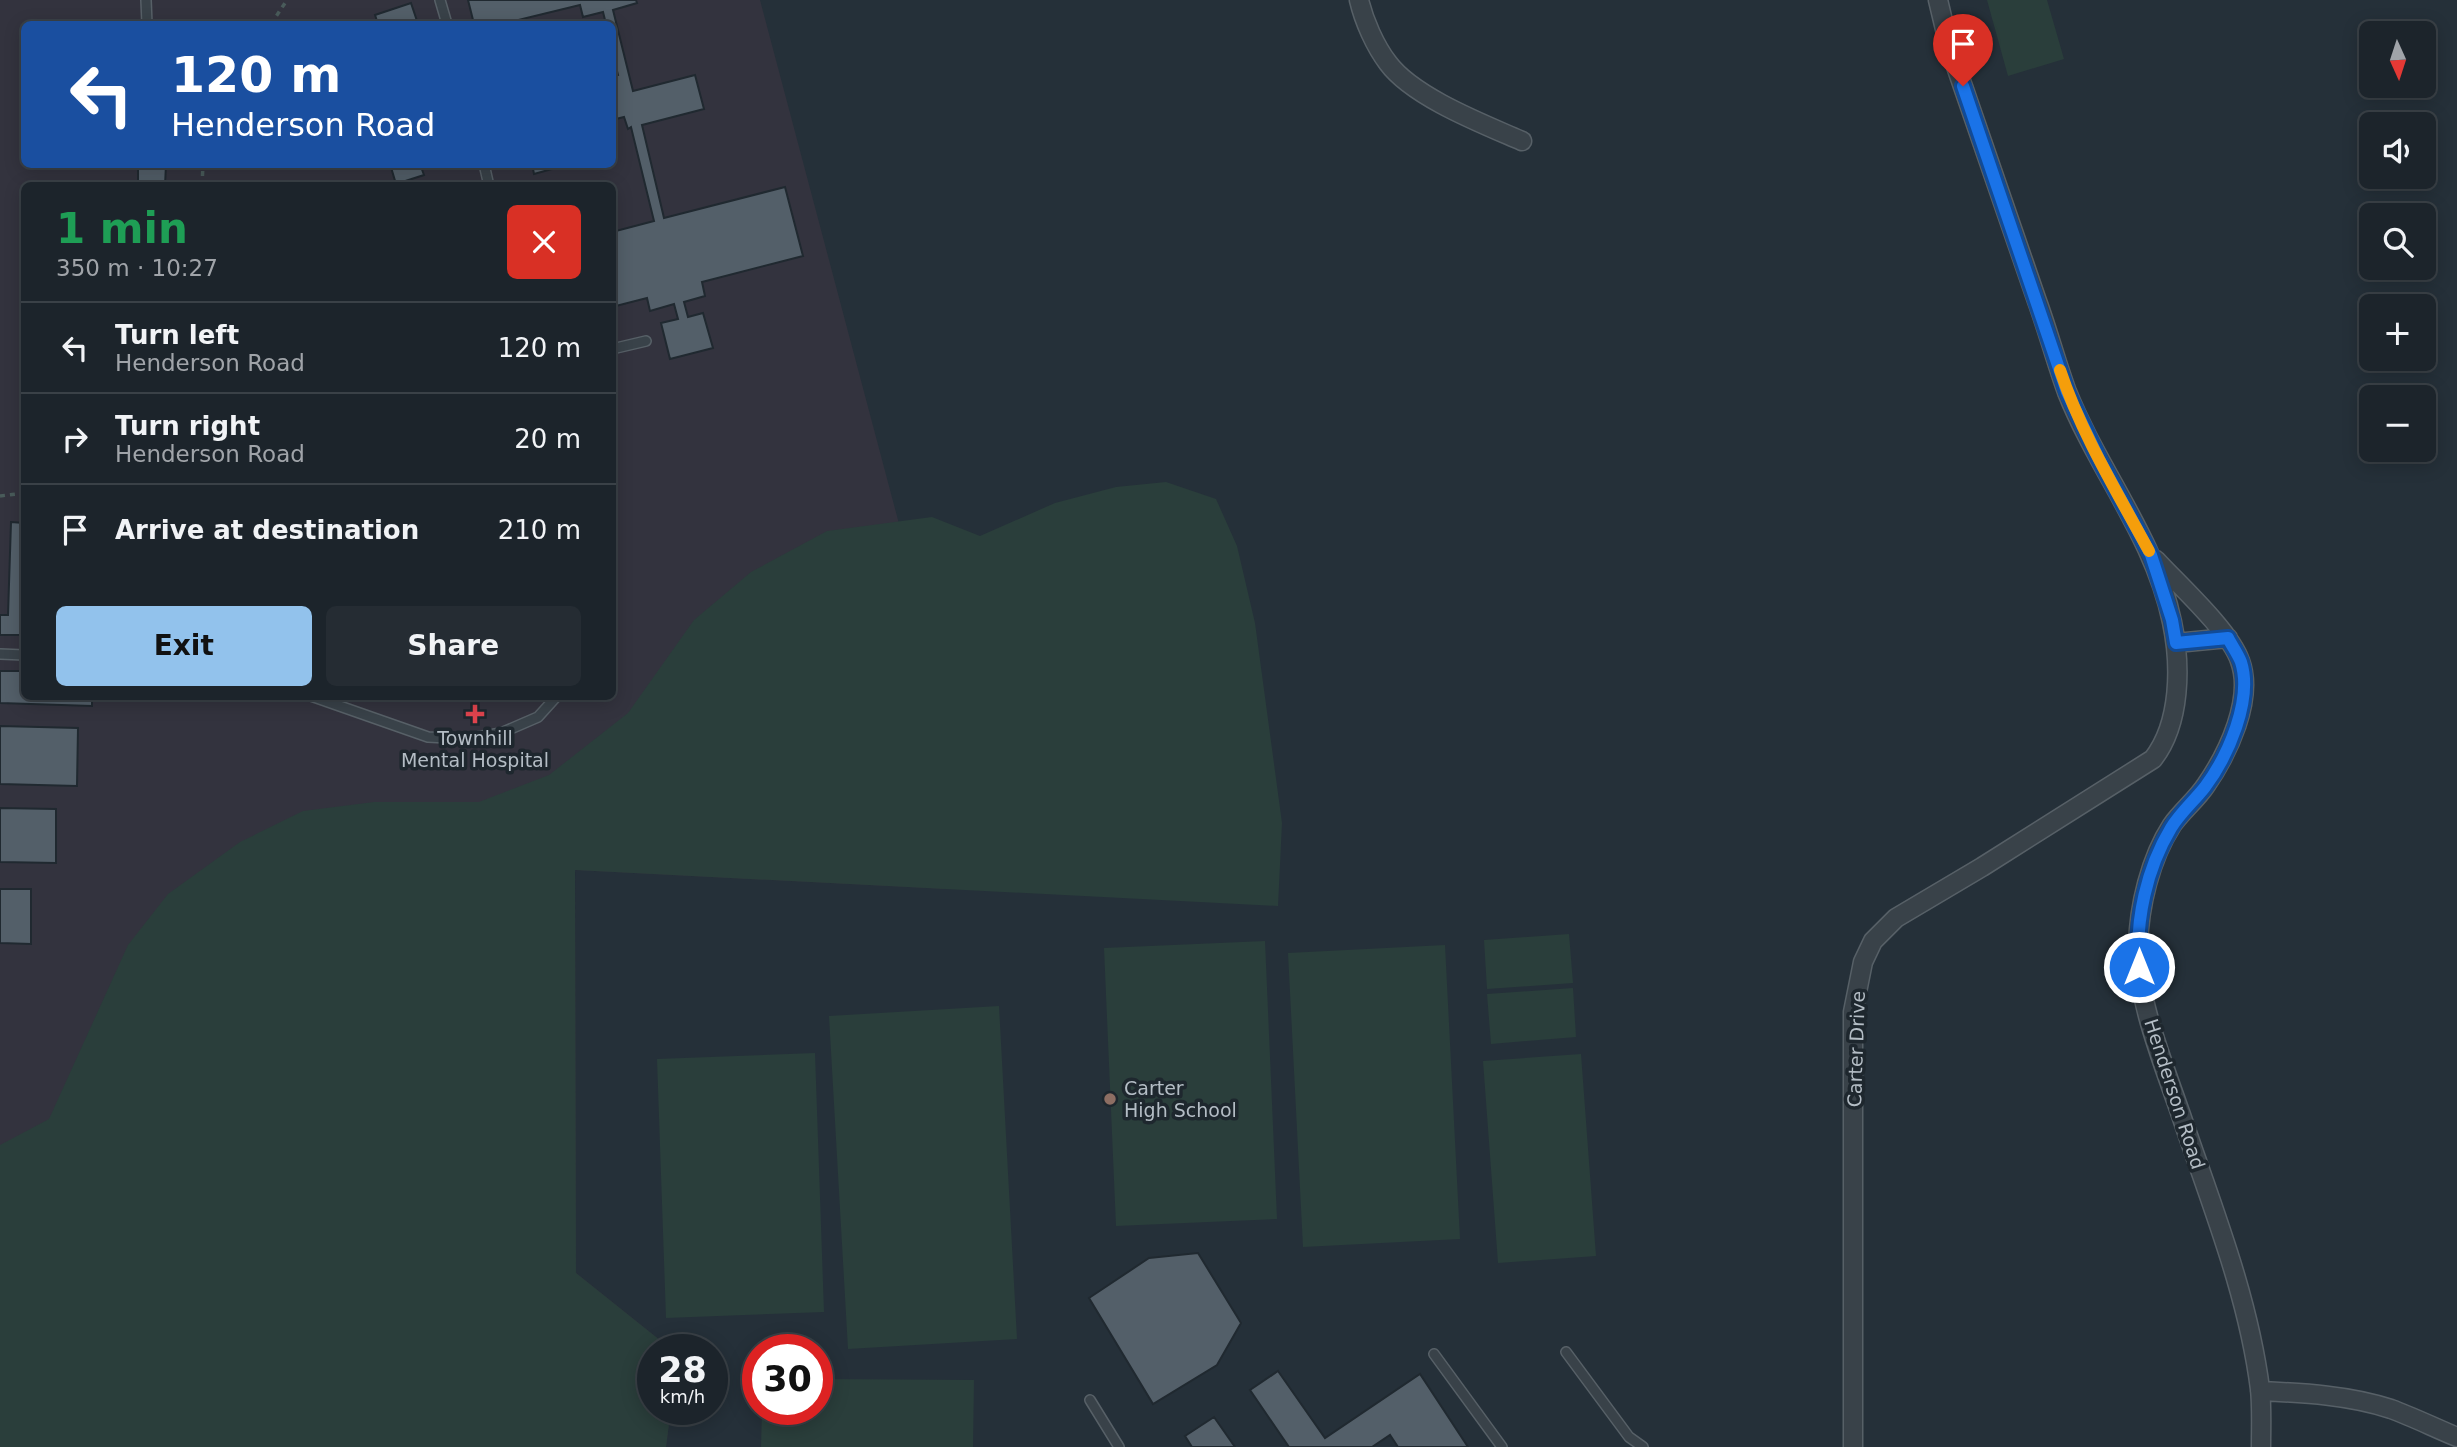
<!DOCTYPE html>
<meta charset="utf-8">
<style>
body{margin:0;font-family:"DejaVu Sans",sans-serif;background:#252c33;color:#f1f3f6;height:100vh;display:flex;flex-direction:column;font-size:26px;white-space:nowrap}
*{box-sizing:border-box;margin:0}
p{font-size:23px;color:#a0a4a9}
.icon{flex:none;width:38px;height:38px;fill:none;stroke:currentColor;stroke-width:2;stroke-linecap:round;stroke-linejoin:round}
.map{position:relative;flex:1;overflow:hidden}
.drawer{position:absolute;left:21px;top:182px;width:595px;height:518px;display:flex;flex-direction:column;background:#1c242b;border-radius:10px;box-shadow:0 4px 18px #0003,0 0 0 2px #3a4147}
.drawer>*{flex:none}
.hud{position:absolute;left:21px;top:21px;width:595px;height:147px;border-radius:10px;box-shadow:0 4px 18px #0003,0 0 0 2px #3a4147;background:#1a4fa0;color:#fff;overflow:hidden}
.needle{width:46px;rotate:177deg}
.buttons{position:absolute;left:2359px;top:21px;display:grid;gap:14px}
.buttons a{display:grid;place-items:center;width:77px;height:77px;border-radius:10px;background:#1c242b;box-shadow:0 4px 18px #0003,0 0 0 2px #3a4147;font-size:35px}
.speed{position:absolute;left:637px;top:1334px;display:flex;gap:14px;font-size:35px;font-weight:700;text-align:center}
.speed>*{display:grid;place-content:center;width:91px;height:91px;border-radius:50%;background:#1c242b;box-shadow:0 4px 18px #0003,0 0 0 2px #3a4147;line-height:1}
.speed small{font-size:18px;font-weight:400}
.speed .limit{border:10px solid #d22;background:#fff;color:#111}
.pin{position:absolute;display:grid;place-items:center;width:60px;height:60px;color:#fff;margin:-72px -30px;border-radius:50% 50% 50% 0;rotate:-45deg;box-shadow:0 0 7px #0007}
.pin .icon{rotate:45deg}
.me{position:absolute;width:77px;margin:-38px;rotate:0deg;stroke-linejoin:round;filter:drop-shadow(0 0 5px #0008)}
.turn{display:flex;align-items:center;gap:24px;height:147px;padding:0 35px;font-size:32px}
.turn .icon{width:91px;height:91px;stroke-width:2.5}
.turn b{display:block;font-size:49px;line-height:60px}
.round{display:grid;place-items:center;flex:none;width:74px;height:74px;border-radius:10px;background:#252c33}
.overview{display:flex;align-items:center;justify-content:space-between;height:119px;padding:0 35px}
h1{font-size:42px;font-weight:600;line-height:52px;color:#1e9e55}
.button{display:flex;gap:14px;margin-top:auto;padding:14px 35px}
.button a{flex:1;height:80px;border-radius:10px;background:#92c2ec;color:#111;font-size:28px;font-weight:600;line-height:80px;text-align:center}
.button a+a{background:#252c33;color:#f1f3f6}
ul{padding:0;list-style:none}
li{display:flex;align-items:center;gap:21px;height:91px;padding:0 35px;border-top:2px solid #3a4147}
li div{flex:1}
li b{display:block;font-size:26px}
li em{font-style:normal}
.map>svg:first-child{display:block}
.medical{fill:#33333e;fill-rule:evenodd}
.green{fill:#2a3e3b}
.building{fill:#535f69;stroke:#202930;stroke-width:2}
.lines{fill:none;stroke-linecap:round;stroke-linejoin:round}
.service-casing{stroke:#576067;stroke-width:12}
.minor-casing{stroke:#576067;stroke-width:21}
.path{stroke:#495b5a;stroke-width:3.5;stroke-dasharray:5 5;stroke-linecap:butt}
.service{stroke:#394249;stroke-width:9}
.minor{stroke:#394249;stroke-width:18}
.route-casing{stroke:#114b97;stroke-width:18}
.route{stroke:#1a73e8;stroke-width:12}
.slow{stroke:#f59e0b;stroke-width:12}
.health-dot{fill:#e0444e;stroke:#1e272e;stroke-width:2.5}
.education-dot{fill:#8d6e63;stroke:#1e272e;stroke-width:2.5}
.labels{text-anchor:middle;stroke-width:7;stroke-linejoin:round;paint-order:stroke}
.poi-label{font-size:19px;fill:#b4bdc5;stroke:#1e272e}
.street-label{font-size:19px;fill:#b4bdc5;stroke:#1e272e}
</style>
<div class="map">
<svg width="2457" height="1447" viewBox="0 0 2457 1447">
<rect width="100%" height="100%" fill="#253039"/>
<path class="medical" d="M 0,0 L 760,0 L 954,731 L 947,889 L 575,870 L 576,1273 L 671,1349 L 653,1349 L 653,1409 L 671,1409 L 666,1447 L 0,1447 ZM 24,24 L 612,24 L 612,164 L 24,164 ZM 24,186 L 612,186 L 612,696 L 24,696 Z"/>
<path class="green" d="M 1987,0 L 2047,0 L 2064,59 L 2008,76 Z
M 1166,482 L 1216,499 L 1237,546 L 1255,623 L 1282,823 L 1278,906 L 575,870 L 576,1273 L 671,1349 L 653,1349 L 653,1409 L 671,1409 L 666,1447 L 0,1447 L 0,1145 L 49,1119 L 128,945 L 168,894 L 240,842 L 303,811 L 374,802 L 479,802 L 549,775 L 628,713 L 694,620 L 751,572 L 827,531 L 932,517 L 980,536 L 1055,503 L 1116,487 Z
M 1569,934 L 1573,983 L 1487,989 L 1484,940 Z
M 1265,941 L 1277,1219 L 1116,1226 L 1104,948 Z
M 1445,945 L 1460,1239 L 1303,1247 L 1288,953 Z
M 1573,988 L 1576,1037 L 1491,1044 L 1487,994 Z
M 999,1006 L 1017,1339 L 848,1349 L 829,1016 Z
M 815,1053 L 824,1312 L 666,1318 L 657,1059 Z
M 1581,1054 L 1596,1256 L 1498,1263 L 1483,1061 Z
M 817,1379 L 974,1380 L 973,1447 L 761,1447 L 762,1409 L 817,1409 Z"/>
<path class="building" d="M 468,0 L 636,0 L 637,3 L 613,10 L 633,91 L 695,75 L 704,109 L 642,125 L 664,218 L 785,187 L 803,256 L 702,282 L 705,296 L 684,302 L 688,317 L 703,313 L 713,348 L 670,359 L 661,323 L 678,319 L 674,304 L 650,311 L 647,298 L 612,307 L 612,232 L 654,221 L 631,127 L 628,129 L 624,117 L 612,120 L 612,76 L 618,75 L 612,51 L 612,24 L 606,24 L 603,12 L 583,17 L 580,5 L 502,24 L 474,24 Z
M 411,3 L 418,24 L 378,24 L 375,15 Z
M 138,164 L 166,164 L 165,186 L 138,186 Z
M 390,164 L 420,164 L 424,175 L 396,184 Z
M 532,164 L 570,164 L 534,174 Z
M 11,522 L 24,523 L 24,635 L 0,635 L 0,615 L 8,615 Z
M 0,671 L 24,671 L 24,696 L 92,696 L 92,706 L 0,703 Z
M 0,726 L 78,728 L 77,786 L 0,784 Z
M 0,808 L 56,809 L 56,863 L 0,862 Z
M 0,889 L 31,889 L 31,944 L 0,943 Z
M 1198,1253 L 1241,1323 L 1217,1365 L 1153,1404 L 1089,1298 L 1149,1258 Z
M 1278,1371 L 1325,1438 L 1420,1374 L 1468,1447 L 1398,1447 L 1390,1435 L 1372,1447 L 1289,1447 L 1250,1390 Z
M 1214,1417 L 1235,1447 L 1192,1447 L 1185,1436 Z"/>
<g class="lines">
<g class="service-casing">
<path id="service" d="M 146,0 L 147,24
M 440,0 L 447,24
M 484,164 L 489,186
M 612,349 L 646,341
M 0,654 L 24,655
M 311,696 L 428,737 L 465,739 L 501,733 L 538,717 L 557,696
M 1566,1352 L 1629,1437 L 1643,1447
M 1434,1354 L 1502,1447
M 1090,1400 L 1119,1447"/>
</g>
<g class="minor-casing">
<path id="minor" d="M 1359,0 C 1364,21 1375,46 1388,63 C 1413,97 1483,124 1522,141
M 2156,560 C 2179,585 2230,631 2240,661 C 2254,699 2228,753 2206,785 C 2197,799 2182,811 2172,825 C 2150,859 2139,906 2138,946 C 2136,998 2164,1065 2181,1115 C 2211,1204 2248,1294 2260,1389 C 2262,1408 2261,1428 2261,1447
M 2176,643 L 2228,638
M 2260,1391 C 2303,1393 2349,1395 2391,1409 C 2413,1417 2435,1428 2457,1437
M 1853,1447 L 1853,1012 L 1863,962 L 1873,941 L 1896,918 L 1982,867 L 2153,759 C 2181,723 2181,665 2172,622 C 2155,538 2098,470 2067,392 C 2056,362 2048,331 2037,301 C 2008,216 1978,131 1949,46 L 1938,0"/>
</g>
<path class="path" d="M 271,24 L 287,0
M 202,186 L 203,164
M 0,496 L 24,493"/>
<use href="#service" class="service"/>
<use href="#minor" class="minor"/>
</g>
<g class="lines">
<g class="route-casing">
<path id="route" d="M 1963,86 L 2067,392 L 2099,459 L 2151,555 L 2172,620 L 2176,643 L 2228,638 C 2232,646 2238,654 2241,662 C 2253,700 2228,756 2205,787 C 2194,801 2180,813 2171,828 C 2147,868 2135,920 2139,967"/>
</g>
<use href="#route" class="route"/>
<path class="slow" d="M 2060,370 C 2081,433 2117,492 2149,551"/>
</g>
<path class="health-dot" d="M471.5 703.5h7v7h7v7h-7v7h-7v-7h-7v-7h7z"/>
<circle class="education-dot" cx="1110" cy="1099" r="7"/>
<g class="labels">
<g class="poi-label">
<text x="475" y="745">Townhill<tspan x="475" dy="22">Mental Hospital</tspan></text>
<text x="1124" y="1095" text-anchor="start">Carter<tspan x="1124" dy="22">High School</tspan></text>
</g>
<g class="street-label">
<text transform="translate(1856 1049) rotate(-88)" y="7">Carter Drive</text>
<text transform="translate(2175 1094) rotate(72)" y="7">Henderson Road</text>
</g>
</g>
</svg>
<div class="buttons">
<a><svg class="needle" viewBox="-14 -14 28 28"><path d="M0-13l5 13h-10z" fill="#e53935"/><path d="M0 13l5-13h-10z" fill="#a0a4a9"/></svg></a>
<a><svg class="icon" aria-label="sound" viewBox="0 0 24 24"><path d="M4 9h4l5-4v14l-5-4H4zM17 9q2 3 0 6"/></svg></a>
<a><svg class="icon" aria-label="search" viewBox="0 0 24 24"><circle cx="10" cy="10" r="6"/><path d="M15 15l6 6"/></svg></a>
<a>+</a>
<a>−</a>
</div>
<div class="speed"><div>28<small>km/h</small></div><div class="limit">30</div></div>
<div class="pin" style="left:1963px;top:86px;background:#d93025"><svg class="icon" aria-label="arrive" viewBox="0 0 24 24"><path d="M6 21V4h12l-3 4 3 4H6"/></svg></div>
<svg class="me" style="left:2139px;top:967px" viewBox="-20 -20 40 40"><circle r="17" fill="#1a73e8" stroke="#fff" stroke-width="3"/><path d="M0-11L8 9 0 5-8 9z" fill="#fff"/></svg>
<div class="hud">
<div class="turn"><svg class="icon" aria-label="left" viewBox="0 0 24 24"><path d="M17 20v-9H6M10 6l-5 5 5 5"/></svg><div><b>120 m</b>Henderson Road</div></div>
</div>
<section class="drawer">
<div class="overview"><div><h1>1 min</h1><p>350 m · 10:27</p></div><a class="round" style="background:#d93025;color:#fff"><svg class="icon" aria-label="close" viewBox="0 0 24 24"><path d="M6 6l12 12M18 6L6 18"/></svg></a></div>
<ul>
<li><svg class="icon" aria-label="left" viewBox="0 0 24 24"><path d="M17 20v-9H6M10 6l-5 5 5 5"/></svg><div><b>Turn left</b><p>Henderson Road</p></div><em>120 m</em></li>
<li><svg class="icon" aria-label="right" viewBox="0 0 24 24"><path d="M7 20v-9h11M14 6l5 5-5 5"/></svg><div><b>Turn right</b><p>Henderson Road</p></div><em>20 m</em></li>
<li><svg class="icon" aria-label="arrive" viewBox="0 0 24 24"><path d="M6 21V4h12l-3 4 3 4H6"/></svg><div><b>Arrive at destination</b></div><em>210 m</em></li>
</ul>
<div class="button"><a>Exit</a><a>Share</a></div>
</section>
</div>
